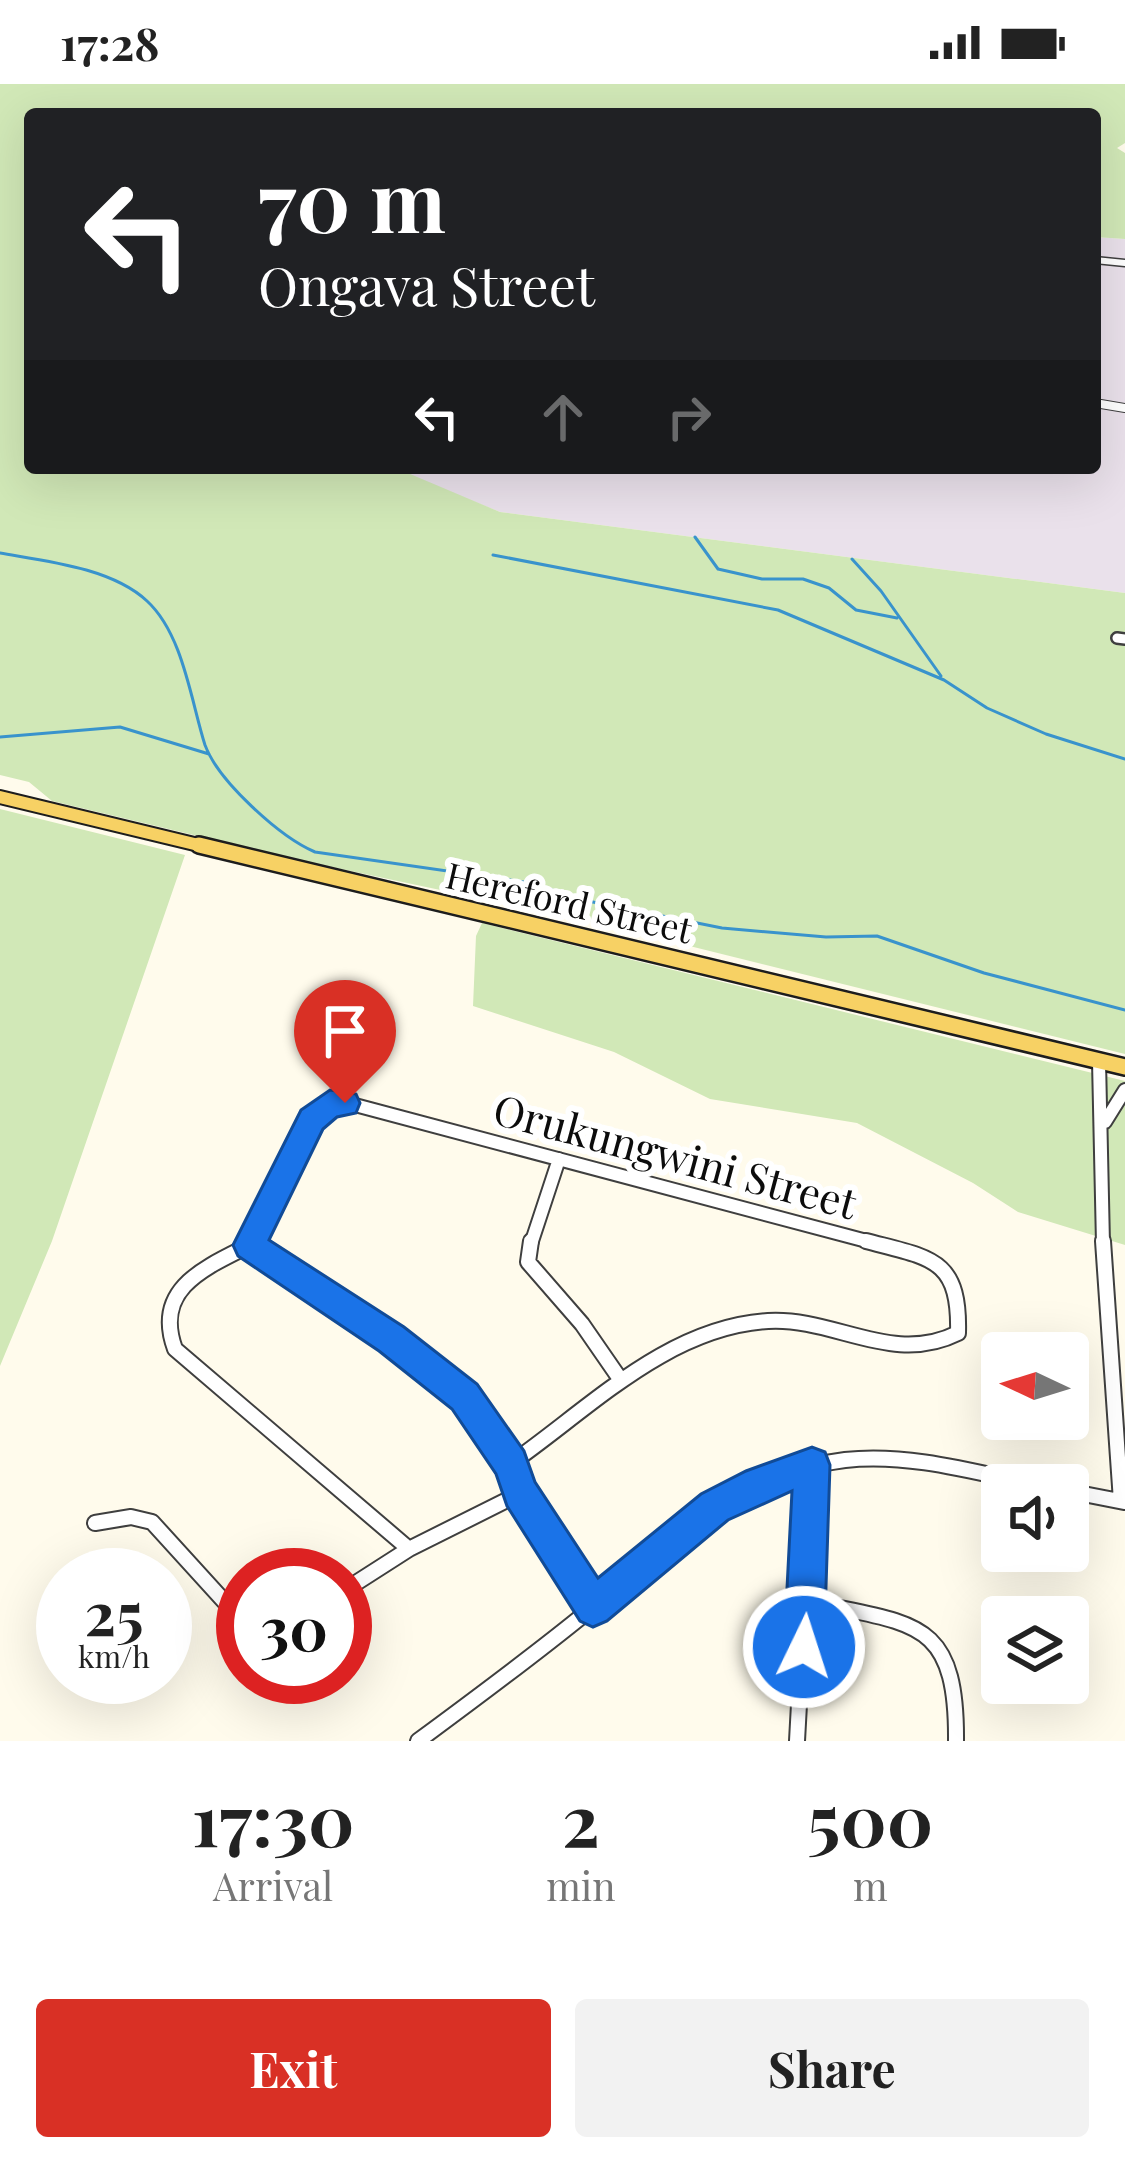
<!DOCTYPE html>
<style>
body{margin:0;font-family:"Playfair Display",serif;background:#f2f2f2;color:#222;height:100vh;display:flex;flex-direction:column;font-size:45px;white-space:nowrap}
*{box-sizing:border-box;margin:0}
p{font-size:39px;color:#767676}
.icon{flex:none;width:66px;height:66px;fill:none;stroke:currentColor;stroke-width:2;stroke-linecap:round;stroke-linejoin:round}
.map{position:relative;height:1657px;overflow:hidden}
.sheet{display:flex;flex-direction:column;background:#fff;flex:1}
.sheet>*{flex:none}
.hud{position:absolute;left:24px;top:24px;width:1077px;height:366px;border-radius:12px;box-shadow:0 12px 48px #0002;background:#202124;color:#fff;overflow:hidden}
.needle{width:78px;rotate:274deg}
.controls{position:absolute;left:981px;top:1248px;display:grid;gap:24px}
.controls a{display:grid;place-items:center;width:108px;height:108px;border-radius:12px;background:#fff;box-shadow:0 12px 48px #0002;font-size:60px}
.speed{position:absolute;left:36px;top:1464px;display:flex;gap:24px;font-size:60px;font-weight:700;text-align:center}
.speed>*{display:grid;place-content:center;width:156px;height:156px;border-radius:50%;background:#fff;box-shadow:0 12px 48px #0002;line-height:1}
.speed small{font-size:30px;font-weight:400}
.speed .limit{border:18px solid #d22;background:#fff;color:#111}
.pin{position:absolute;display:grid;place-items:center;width:102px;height:102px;color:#fff;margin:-123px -51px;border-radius:50% 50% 50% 0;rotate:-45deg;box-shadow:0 0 12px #0007}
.pin .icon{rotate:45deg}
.me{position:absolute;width:132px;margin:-66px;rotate:4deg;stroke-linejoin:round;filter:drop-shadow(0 0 9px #0008)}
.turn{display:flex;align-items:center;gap:42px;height:252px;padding:0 36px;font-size:54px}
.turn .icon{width:156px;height:156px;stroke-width:2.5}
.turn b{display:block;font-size:84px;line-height:102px}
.lanes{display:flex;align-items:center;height:114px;padding:0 36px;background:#0003;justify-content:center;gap:60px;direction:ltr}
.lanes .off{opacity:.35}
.eta{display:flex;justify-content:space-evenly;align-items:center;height:204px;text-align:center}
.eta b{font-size:72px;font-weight:700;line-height:84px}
.action{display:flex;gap:24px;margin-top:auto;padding:24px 36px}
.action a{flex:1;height:138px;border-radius:12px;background:#d93025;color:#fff;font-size:48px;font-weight:700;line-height:138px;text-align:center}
.action a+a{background:#f2f2f2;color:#222}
.status{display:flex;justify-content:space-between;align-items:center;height:84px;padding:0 60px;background:#fff;direction:ltr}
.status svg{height:33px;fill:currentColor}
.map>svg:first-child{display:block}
.industrial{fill:#eae1eb}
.green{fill:#d1e8b7}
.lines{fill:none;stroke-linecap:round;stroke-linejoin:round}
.stream{stroke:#3993cc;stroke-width:3}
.minor-far4-casing{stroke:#3f3f3f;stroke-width:9}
.minor-far3-casing{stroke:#3f3f3f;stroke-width:10}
.minor-far2-casing{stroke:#3f3f3f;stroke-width:14}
.minor-far1-casing{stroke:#3f3f3f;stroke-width:16}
.minor-casing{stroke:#3f3f3f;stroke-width:18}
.major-far1-casing{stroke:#1d1d1d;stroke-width:16}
.major-casing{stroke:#1d1d1d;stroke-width:20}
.minor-far4{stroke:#fff;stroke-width:6}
.minor-far3{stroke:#fff;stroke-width:8}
.minor-far2{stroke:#fff;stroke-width:9}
.minor-far1{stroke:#fff;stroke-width:12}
.minor{stroke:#fff;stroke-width:14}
.major-far1{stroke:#f7d164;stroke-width:12}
.major{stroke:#f7d164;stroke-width:15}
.route{fill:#1a73e8;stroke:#114b97;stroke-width:3}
.labels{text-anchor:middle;stroke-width:12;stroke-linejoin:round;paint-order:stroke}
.street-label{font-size:36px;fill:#0c0c0c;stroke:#fff}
.near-street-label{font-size:42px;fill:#0c0c0c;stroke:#fff}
</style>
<div class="status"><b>17:28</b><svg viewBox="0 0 49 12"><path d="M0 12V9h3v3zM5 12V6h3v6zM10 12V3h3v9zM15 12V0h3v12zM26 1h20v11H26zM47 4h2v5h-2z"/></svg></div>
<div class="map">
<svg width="1125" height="1657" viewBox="0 0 1125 1657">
<rect width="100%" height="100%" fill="#fffbec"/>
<path class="industrial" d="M 1095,153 L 1125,155 L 1125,509 L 500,428 L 396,386 L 1095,384 Z"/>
<path class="green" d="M 0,0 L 1125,0 L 1125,59 L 1117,64 L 1125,69 L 1125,155 L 1095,153 L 1095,30 L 30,30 L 30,384 L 396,384 L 500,428 L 1125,509 L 1125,970 L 597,839 L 289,774 L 52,717 L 29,698 L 0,691 Z
M 0,725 L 185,771 L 52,1157 L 0,1282 Z
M 482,839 L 1125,997 L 1125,1161 L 1018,1128 L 973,1099 L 857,1039 L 710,1015 L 614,968 L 473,922 L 476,852 Z"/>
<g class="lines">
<path class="stream" d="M 695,453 L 718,485 L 762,495 L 803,495 L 829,504 L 856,526 L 897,534
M 0,469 C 46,477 112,484 147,517 C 183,550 191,617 205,661 C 218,697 280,753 315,768 L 531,799 L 578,815 L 722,844 L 826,853 L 877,852 L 984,889 L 1125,926
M 493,471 L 778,526 L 944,596 L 987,624 L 1046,650 L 1125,675
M 852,475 L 881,507 L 941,592
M 0,653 L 120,643 L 209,670"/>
<g class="minor-far4-casing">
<path id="minor-far4" d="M 1095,176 L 1125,179"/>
</g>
<g class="minor-far3-casing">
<path id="minor-far3" d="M 1095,319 L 1125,324"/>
</g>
<g class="minor-far2-casing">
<path id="minor-far2" d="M 1117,554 L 1125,555"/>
</g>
<g class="minor-far1-casing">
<path id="minor-far1" d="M 1099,977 L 1103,1160
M 1105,1038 L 1125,1006
M 251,1160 L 321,1024 L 355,1021 L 878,1160
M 531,1160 L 559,1075"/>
</g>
<g class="minor-casing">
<path id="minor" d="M 252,1157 L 250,1161 L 391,1255 L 464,1312 L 510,1380
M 531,1157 L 528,1178 L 582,1240 L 620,1295
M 1103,1157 L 1121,1417
M 250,1161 C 204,1184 153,1205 175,1265 L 409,1465
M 510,1380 L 521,1409 L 593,1523
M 510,1380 C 588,1326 667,1243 768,1237 C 835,1233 892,1282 958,1249 C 960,1174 931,1174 866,1157
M 1068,1407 L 1124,1418
M 95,1439 L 131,1433 L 152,1438 L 243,1538
M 345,1506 L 409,1465 L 521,1409
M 807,1517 C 913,1541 957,1532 956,1657
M 418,1657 C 475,1615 532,1573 587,1528 C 666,1465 739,1388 845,1376 C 909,1369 974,1388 1036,1401
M 797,1657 L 812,1381"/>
</g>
<g class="major-far1-casing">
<path id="major-far1" d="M 0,713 L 211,764"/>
</g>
<g class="major-casing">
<path id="major" d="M 199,761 L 1125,983"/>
</g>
<use href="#minor-far4" class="minor-far4"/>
<use href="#minor-far3" class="minor-far3"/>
<use href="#minor-far2" class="minor-far2"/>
<use href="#minor-far1" class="minor-far1"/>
<use href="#minor" class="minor"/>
<use href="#major-far1" class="major-far1"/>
<use href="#major" class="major"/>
</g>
<path class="route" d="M 330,1006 L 356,1010 L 360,1019 L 356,1029 L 337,1033 L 323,1045 L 269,1156 L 404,1243 L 477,1300 L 524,1367 L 535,1398 L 598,1494 L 701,1410 L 746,1387 L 812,1363 L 825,1368 L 830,1381 L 824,1563 L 818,1577 L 804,1583 L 790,1577 L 784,1563 L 792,1407 L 728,1436 L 607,1537 L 593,1543 L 580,1537 L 507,1422 L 496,1390 L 452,1325 L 379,1267 L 238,1172 L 233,1161 L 301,1026 Z"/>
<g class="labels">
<g class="street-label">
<text transform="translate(569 819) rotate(13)" y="13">Hereford Street</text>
</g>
<g class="near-street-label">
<text transform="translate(675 1073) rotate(15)" y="15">Orukungwini Street</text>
</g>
</g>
</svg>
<div class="controls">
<a><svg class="needle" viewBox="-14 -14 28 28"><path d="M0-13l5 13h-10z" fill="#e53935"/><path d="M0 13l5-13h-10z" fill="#767676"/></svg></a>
<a><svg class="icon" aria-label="sound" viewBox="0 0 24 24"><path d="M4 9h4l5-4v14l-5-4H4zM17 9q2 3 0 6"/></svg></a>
<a><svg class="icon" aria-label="layers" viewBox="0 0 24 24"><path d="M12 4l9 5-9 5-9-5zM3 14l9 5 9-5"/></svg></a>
</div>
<div class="speed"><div>25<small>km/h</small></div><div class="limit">30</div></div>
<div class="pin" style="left:345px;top:1019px;background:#d93025"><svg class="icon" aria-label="arrive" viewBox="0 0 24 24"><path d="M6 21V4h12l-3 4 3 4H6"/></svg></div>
<svg class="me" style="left:804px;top:1563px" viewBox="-20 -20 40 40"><circle r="17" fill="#1a73e8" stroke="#fff" stroke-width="3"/><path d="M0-11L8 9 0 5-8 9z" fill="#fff"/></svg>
<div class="hud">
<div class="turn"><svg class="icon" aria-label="left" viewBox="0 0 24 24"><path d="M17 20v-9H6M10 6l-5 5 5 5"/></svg><div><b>70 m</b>Ongava Street</div></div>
<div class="lanes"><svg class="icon" aria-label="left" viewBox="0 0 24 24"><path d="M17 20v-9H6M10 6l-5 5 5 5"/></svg><svg class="icon off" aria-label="ahead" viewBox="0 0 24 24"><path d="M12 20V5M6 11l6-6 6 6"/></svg><svg class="icon off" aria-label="right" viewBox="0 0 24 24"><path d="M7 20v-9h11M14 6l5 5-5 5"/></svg></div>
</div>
</div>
<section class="sheet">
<div class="eta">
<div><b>17:30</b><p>Arrival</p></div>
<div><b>2</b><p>min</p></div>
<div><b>500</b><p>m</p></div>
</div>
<div class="action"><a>Exit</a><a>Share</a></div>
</section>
